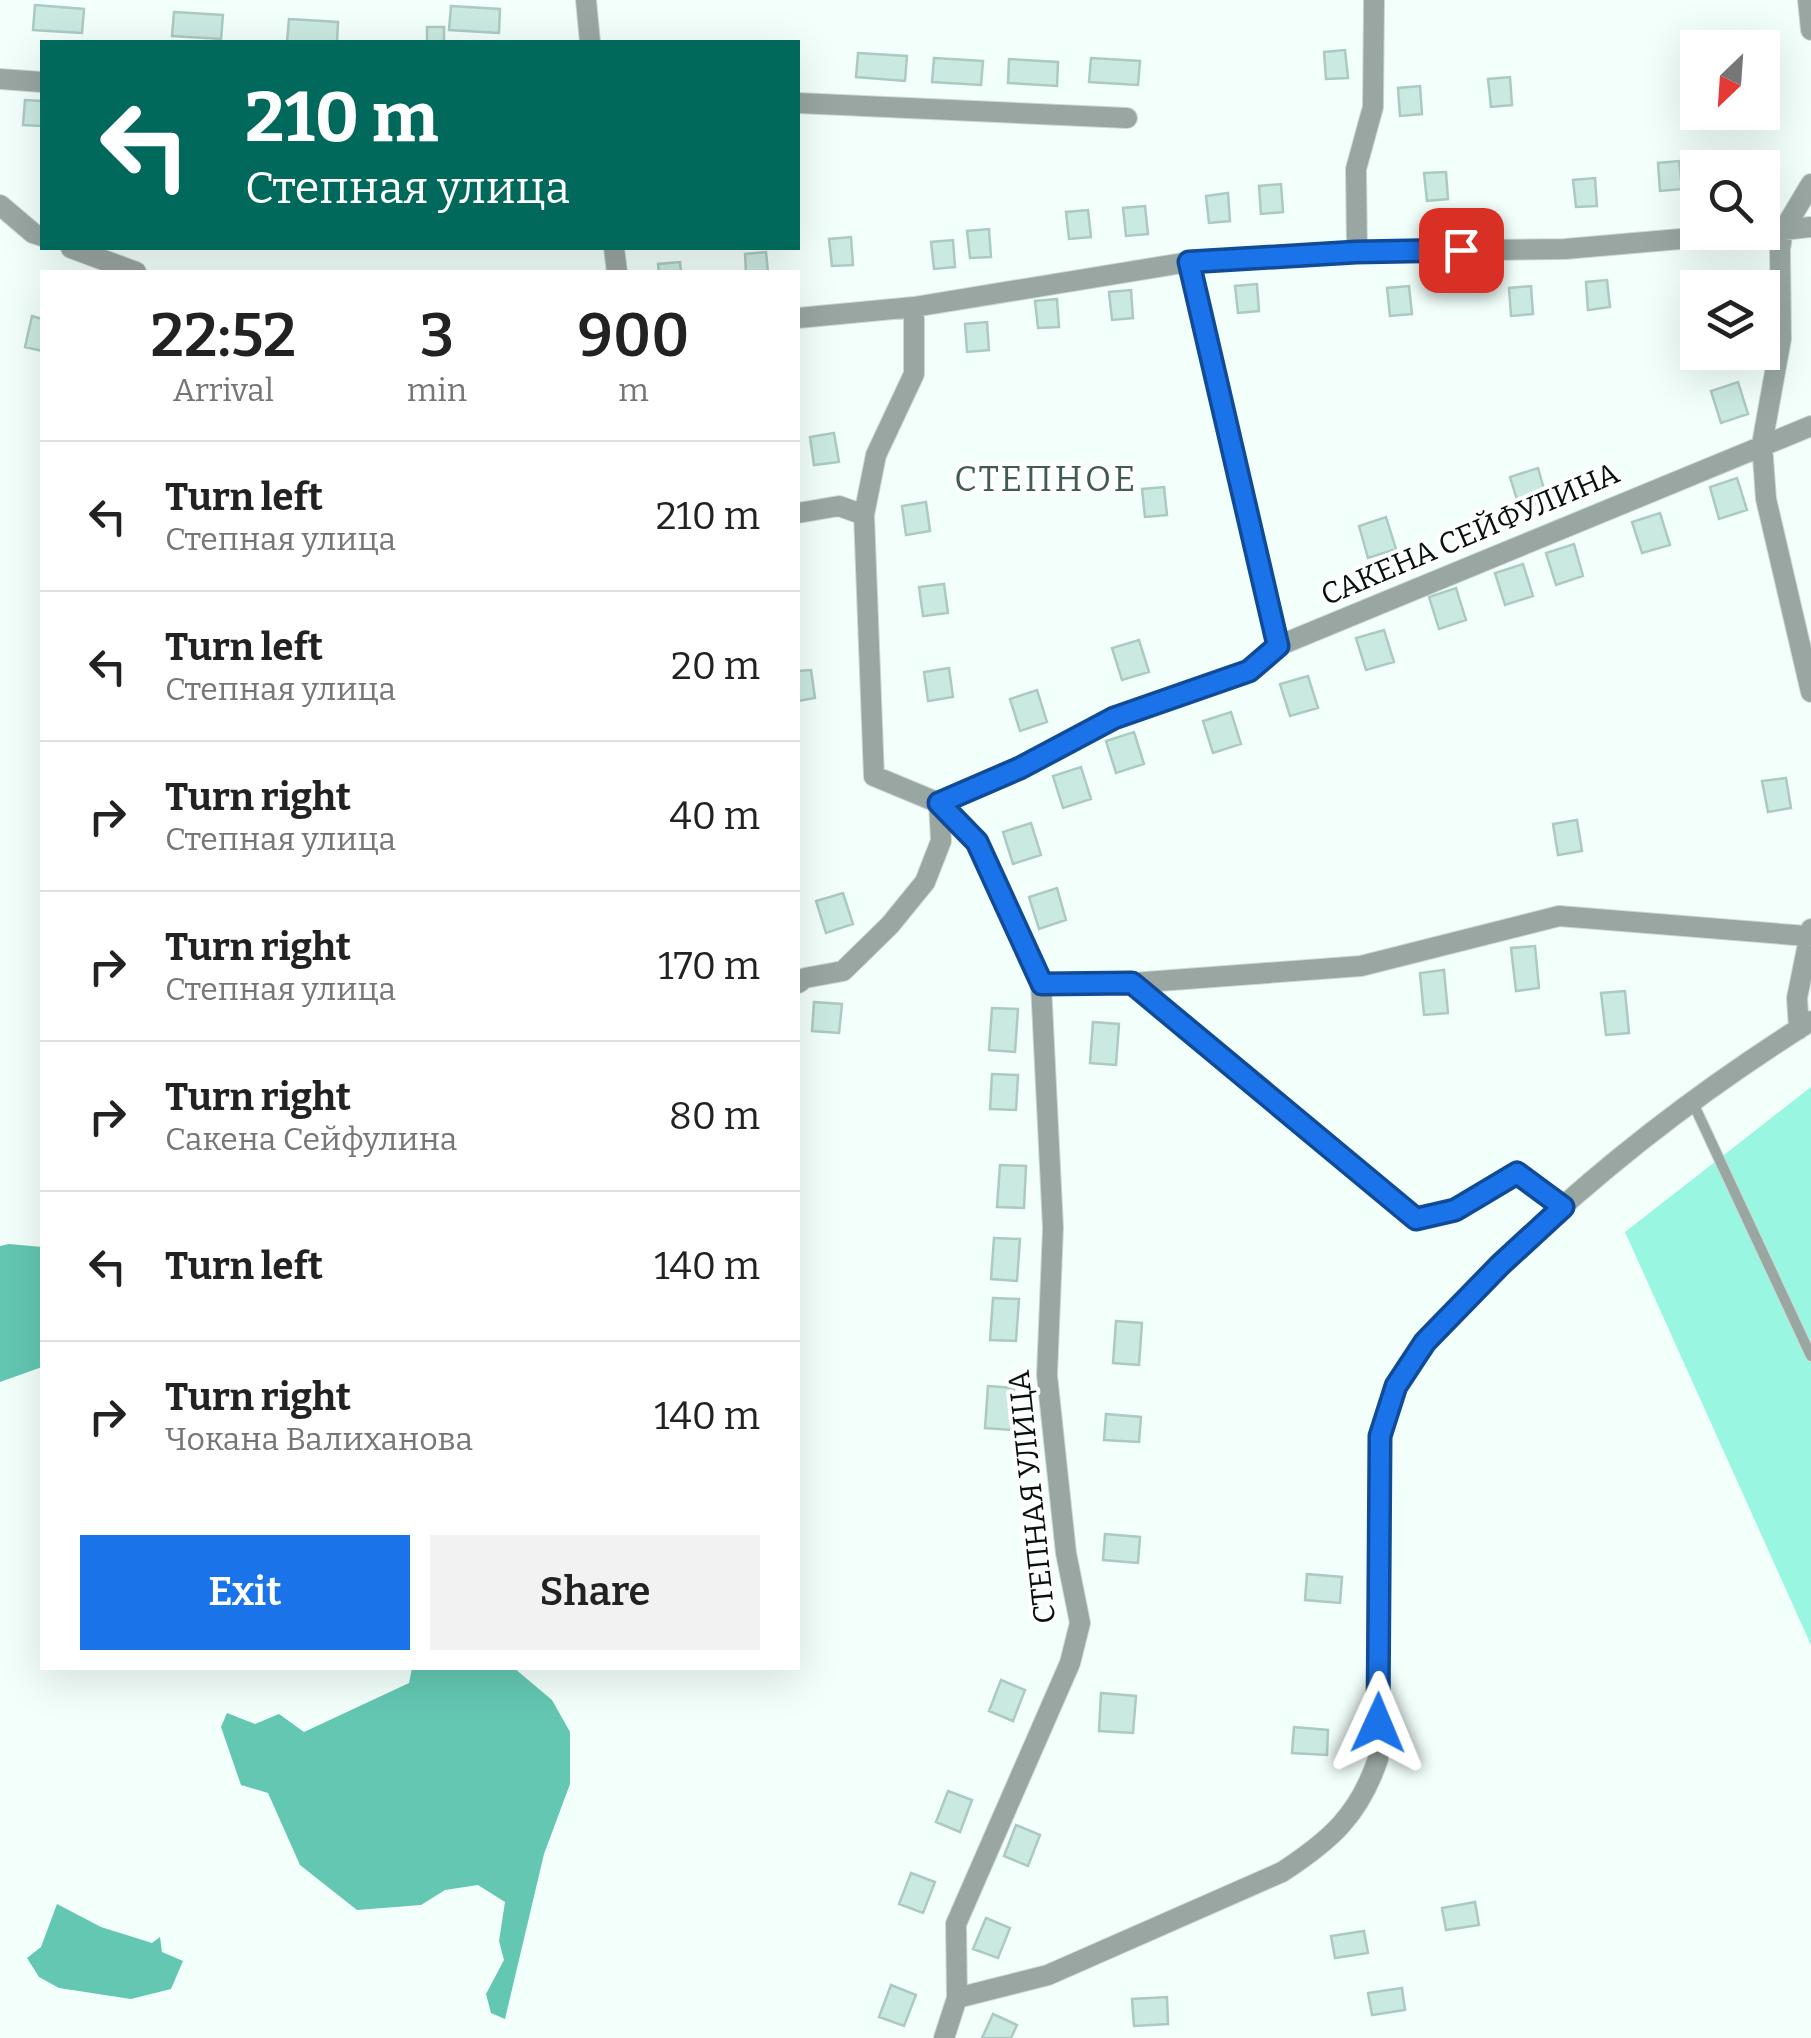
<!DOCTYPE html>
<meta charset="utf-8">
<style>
body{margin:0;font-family:Bitter,serif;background:#f2f2f2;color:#222;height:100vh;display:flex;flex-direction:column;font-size:38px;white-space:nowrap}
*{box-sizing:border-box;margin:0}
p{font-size:32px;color:#767676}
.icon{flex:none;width:55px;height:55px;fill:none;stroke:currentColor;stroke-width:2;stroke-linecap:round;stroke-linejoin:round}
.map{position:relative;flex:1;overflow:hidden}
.drawer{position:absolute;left:40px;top:270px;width:760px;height:1400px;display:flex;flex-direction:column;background:#fff;border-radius:0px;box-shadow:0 10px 40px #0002}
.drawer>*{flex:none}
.guide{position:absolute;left:40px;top:40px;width:760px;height:210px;border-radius:0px;box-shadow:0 10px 40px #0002;background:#00695c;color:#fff;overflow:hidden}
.needle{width:65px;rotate:205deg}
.controls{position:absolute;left:1680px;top:30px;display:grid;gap:20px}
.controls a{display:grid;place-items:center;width:100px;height:100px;border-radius:0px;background:#fff;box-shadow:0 10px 40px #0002;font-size:50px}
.pin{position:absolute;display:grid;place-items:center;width:85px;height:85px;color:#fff;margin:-42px;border-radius:20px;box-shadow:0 5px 15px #0006}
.me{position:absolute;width:110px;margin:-55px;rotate:1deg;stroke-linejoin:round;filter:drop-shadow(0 0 8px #0008)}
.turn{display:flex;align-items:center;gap:35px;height:210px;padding:0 40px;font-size:45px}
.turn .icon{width:130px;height:130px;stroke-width:2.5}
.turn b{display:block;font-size:70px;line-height:85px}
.eta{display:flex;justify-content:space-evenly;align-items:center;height:170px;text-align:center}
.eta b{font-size:60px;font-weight:600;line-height:70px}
.button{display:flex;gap:20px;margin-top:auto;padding:20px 40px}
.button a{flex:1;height:115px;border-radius:0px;background:#1a73e8;color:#fff;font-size:40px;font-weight:600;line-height:115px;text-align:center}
.button a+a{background:#f2f2f2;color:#222}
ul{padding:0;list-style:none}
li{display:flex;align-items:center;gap:30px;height:150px;padding:0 40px;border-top:2px solid #e0e0e0}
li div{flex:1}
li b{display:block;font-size:38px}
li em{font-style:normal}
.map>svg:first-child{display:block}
.green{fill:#98f6e1}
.water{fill:#63c7b2}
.building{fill:#cae9e1;stroke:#abcac2;stroke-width:2.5}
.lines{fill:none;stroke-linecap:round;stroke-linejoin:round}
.lane-casing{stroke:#ccd9d5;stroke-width:12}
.street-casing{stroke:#ccd9d5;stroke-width:22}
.lane{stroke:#99a6a2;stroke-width:10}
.street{stroke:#99a6a2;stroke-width:20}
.route-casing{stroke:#114b97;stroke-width:25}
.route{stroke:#1a73e8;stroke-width:18}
.labels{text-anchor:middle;stroke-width:8;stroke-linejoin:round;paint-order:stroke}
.street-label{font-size:30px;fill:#071210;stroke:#fff}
.quarter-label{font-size:35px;letter-spacing:2.5px;fill:#405b55;stroke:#fff}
</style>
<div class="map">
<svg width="1811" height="2038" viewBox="0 0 1811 2038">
<rect width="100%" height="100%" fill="#f2fffb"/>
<path class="green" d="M 1811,1087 L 1811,1645 L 1625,1232 Z"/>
<path class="water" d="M 9,1244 L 42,1247 L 42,1367 L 0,1382 L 0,1246 Z
M 412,1668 L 514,1668 L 552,1700 L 570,1732 L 570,1784 L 544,1854 L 505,2019 L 491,2013 L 486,1994 L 504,1960 L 499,1941 L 505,1902 L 478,1885 L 445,1890 L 421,1905 L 357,1910 L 300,1865 L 268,1793 L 241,1785 L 221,1727 L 227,1713 L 255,1724 L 279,1714 L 304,1732 L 409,1683 Z
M 57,1904 L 101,1927 L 152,1943 L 160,1937 L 162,1952 L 183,1961 L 171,1989 L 131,1999 L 59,1988 L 39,1977 L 27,1958 L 41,1947 Z"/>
<path class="building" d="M 35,5 L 84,9 L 82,33 L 33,30 Z
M 451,6 L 500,9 L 499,33 L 449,30 Z
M 174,12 L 223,15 L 221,39 L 172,36 Z
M 289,19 L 338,22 L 337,42 L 287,42 Z
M 427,27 L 444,27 L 444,42 L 427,42 Z
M 1345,50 L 1348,78 L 1326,79 L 1324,52 Z
M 858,53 L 907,56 L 905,81 L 856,77 Z
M 934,58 L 983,61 L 981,85 L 932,82 Z
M 1091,58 L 1140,61 L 1138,85 L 1089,82 Z
M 1009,59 L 1058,62 L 1057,86 L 1008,83 Z
M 1510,77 L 1512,105 L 1491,107 L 1488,79 Z
M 1420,86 L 1422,114 L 1400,116 L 1398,88 Z
M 25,100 L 42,101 L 42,126 L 23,125 Z
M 1760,152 L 1761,168 L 1739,168 L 1738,154 Z
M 1679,161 L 1682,189 L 1660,191 L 1658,163 Z
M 1446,172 L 1448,199 L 1427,201 L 1424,173 Z
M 1595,178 L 1597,206 L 1576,207 L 1573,180 Z
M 1281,184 L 1283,212 L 1261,214 L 1259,186 Z
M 1228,193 L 1230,221 L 1209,223 L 1206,196 Z
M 1145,206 L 1148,234 L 1126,236 L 1123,208 Z
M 1088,210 L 1091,237 L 1069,239 L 1066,212 Z
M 989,229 L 991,257 L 970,258 L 967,231 Z
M 851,237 L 853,265 L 832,266 L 829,239 Z
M 953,240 L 955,267 L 934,269 L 931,242 Z
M 766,252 L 768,272 L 746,272 L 745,254 Z
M 680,262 L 681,272 L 659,272 L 658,264 Z
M 1726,273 L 1727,288 L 1705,288 L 1704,275 Z
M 1607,280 L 1610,307 L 1588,310 L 1586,282 Z
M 1257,284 L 1259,311 L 1238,313 L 1235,286 Z
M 1409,286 L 1412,314 L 1390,316 L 1387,288 Z
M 1531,286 L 1533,314 L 1511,316 L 1509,288 Z
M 1131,290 L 1133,318 L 1112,320 L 1109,292 Z
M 1057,299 L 1059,327 L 1038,328 L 1035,301 Z
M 32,316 L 42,319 L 42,351 L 25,347 Z
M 987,322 L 989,350 L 967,352 L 965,324 Z
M 1738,382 L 1748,414 L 1721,423 L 1711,391 Z
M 834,433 L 839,462 L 814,465 L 810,437 Z
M 1538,468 L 1547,500 L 1520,509 L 1510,477 Z
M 1737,478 L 1747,510 L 1719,519 L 1710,487 Z
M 1164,487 L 1167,515 L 1145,517 L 1142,489 Z
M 926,502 L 930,531 L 906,535 L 902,506 Z
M 1660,513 L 1670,545 L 1642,553 L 1632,522 Z
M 1386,517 L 1396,549 L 1368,558 L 1359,526 Z
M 1574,544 L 1583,576 L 1556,585 L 1546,553 Z
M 1523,564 L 1533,596 L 1505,605 L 1495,573 Z
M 944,584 L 948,613 L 923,616 L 919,587 Z
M 1456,588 L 1466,620 L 1439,629 L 1429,597 Z
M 1384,630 L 1394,662 L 1366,670 L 1356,638 Z
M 1139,640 L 1149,672 L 1122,680 L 1112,648 Z
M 949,668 L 953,697 L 928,701 L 924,672 Z
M 811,670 L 815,698 L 798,701 L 798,671 Z
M 1308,676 L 1318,708 L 1290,716 L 1280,684 Z
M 1037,690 L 1047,722 L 1020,731 L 1010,699 Z
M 1231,712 L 1241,744 L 1213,753 L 1203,721 Z
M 1134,732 L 1144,764 L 1116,773 L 1106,741 Z
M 1081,767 L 1091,799 L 1063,808 L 1053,776 Z
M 1786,778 L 1791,808 L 1768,812 L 1762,781 Z
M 1577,820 L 1582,851 L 1558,855 L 1553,824 Z
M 1031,823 L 1041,855 L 1013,864 L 1003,832 Z
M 1057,888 L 1066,920 L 1039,929 L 1029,897 Z
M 843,893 L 853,924 L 826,933 L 816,901 Z
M 1535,946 L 1539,988 L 1516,991 L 1511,948 Z
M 1444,970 L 1448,1013 L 1424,1015 L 1420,973 Z
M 1625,991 L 1629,1033 L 1606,1035 L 1601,993 Z
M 814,1002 L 842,1004 L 839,1033 L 812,1031 Z
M 992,1008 L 1018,1009 L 1015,1052 L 989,1050 Z
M 1093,1022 L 1119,1024 L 1116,1065 L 1090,1063 Z
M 992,1074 L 1018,1075 L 1016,1110 L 990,1109 Z
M 1000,1165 L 1026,1166 L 1024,1208 L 997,1207 Z
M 994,1238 L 1020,1239 L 1017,1281 L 991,1279 Z
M 993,1298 L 1019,1299 L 1016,1341 L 990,1340 Z
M 1116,1321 L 1142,1323 L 1139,1365 L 1113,1363 Z
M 988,1386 L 1014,1388 L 1011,1430 L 985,1428 Z
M 1106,1414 L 1141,1417 L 1139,1442 L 1104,1440 Z
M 1105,1534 L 1140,1537 L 1138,1563 L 1103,1560 Z
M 1307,1574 L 1342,1577 L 1340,1603 L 1305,1600 Z
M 1001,1680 L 1025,1690 L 1013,1721 L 989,1711 Z
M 1101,1693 L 1136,1696 L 1133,1733 L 1099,1731 Z
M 1294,1727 L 1328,1730 L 1327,1755 L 1292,1753 Z
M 948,1791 L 972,1800 L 960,1832 L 936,1822 Z
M 1016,1825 L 1040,1835 L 1028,1866 L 1004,1856 Z
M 911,1873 L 935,1882 L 923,1913 L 899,1904 Z
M 1475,1902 L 1479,1925 L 1446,1930 L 1442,1908 Z
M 986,1918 L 1010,1928 L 998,1958 L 973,1949 Z
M 1364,1931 L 1368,1953 L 1335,1958 L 1331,1936 Z
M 891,1985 L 916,1995 L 904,2026 L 879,2017 Z
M 1402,1988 L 1405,2010 L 1372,2015 L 1368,1993 Z
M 1167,1997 L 1168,2024 L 1134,2026 L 1132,1999 Z
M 993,2014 L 1017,2025 L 1011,2038 L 982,2038 Z"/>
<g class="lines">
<g class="lane-casing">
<path id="lane" d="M 1693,1103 L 1811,1356"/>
</g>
<g class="street-casing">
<path id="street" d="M 586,0 L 590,42
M 1808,0 L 1811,30
M 0,79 L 42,82
M 798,103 L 1127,118
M 1811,184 L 1783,231 L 1780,249 L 1781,339 L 1762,444 L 1766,499 L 1811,692
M 0,205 L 33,233 L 42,236
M 1774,231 L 1811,227
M 71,248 L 136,272
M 614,248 L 617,272
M 1357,252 L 1356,169 L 1373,107 L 1374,0
M 1189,262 L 1278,646
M 914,307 L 914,374 L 876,455 L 864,515 L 874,776 L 939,803 L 1020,768 L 1114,718 L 1249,671 L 1278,646 L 1811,426
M 798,318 L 914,307 L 1189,262 L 1357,252 L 1565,249 L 1761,232
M 798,513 L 839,506 L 864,515
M 939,803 L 977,842 L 1041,984 L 1053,1228 L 1047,1375 L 1066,1553 L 1080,1623 L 1070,1663 L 956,1924 L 957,1998 L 944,2038
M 798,983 L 805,978 L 843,971 L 890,925 L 925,882 L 941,841 L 939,803
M 1132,983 L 1361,966 L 1559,916 L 1807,936
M 1041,984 L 1132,983 L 1416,1219 L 1455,1210 L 1517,1173 L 1563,1207
M 1799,1029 L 1797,998 L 1811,929
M 957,1998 L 1048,1975 L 1282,1872 C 1331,1840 1359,1815 1378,1759 L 1381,1436 C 1386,1420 1389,1401 1396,1386 C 1414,1349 1446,1321 1473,1292 C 1573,1189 1690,1097 1811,1021"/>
</g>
<use href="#lane" class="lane"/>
<use href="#street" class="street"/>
</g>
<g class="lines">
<g class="route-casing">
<path id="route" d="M 1378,1723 L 1380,1436 L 1396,1386 L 1425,1342 L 1500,1265 L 1563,1207 L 1517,1173 L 1455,1210 L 1416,1219 L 1132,983 L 1042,984 L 977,842 L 939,803 L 1020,768 L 1114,718 L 1249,671 L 1278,646 L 1189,262 L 1356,252 L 1461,250"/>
</g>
<use href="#route" class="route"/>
</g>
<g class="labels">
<g class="street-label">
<text transform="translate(1470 534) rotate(-23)" y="10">САКЕНА СЕЙФУЛИНА</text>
<text transform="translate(1032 1497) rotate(-96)" y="10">СТЕПНАЯ УЛИЦА</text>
</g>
<g class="quarter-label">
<text x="1046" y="491">СТЕПНОЕ</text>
</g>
</g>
</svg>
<div class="controls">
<a><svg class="needle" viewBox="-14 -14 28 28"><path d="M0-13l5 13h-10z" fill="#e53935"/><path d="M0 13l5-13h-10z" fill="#767676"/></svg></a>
<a><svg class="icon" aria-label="search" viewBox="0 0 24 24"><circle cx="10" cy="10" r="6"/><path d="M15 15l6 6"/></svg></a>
<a><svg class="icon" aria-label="layers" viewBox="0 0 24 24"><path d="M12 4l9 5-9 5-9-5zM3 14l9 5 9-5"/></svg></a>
</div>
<div class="pin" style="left:1461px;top:250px;background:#d93025"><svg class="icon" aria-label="arrive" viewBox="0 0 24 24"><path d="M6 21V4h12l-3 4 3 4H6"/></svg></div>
<svg class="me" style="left:1378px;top:1723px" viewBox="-20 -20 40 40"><path d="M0-17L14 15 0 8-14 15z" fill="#1a73e8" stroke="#fff" stroke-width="4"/></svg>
<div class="guide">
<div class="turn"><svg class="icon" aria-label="left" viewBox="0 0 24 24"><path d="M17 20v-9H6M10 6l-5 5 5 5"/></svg><div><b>210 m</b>Степная улица</div></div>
</div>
<section class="drawer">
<div class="eta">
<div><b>22:52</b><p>Arrival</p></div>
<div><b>3</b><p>min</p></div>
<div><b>900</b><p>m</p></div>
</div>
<ul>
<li><svg class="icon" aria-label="left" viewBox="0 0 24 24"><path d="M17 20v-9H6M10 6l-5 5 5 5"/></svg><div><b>Turn left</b><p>Степная улица</p></div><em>210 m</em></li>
<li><svg class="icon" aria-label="left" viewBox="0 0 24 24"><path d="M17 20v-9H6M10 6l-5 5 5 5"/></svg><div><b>Turn left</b><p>Степная улица</p></div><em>20 m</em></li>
<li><svg class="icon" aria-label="right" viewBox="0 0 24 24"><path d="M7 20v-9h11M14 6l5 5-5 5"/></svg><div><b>Turn right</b><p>Степная улица</p></div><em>40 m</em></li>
<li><svg class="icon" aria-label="right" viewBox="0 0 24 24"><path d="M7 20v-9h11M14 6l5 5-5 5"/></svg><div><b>Turn right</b><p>Степная улица</p></div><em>170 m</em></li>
<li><svg class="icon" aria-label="right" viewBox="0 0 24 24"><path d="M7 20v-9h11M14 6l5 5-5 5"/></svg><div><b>Turn right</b><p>Сакена Сейфулина</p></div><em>80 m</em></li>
<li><svg class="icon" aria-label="left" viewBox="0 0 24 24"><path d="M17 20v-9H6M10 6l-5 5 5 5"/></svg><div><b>Turn left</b></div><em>140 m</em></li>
<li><svg class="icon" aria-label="right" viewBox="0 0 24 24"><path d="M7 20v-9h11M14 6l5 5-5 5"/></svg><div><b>Turn right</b><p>Чокана Валиханова</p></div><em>140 m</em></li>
</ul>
<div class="button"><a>Exit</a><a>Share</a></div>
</section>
</div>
